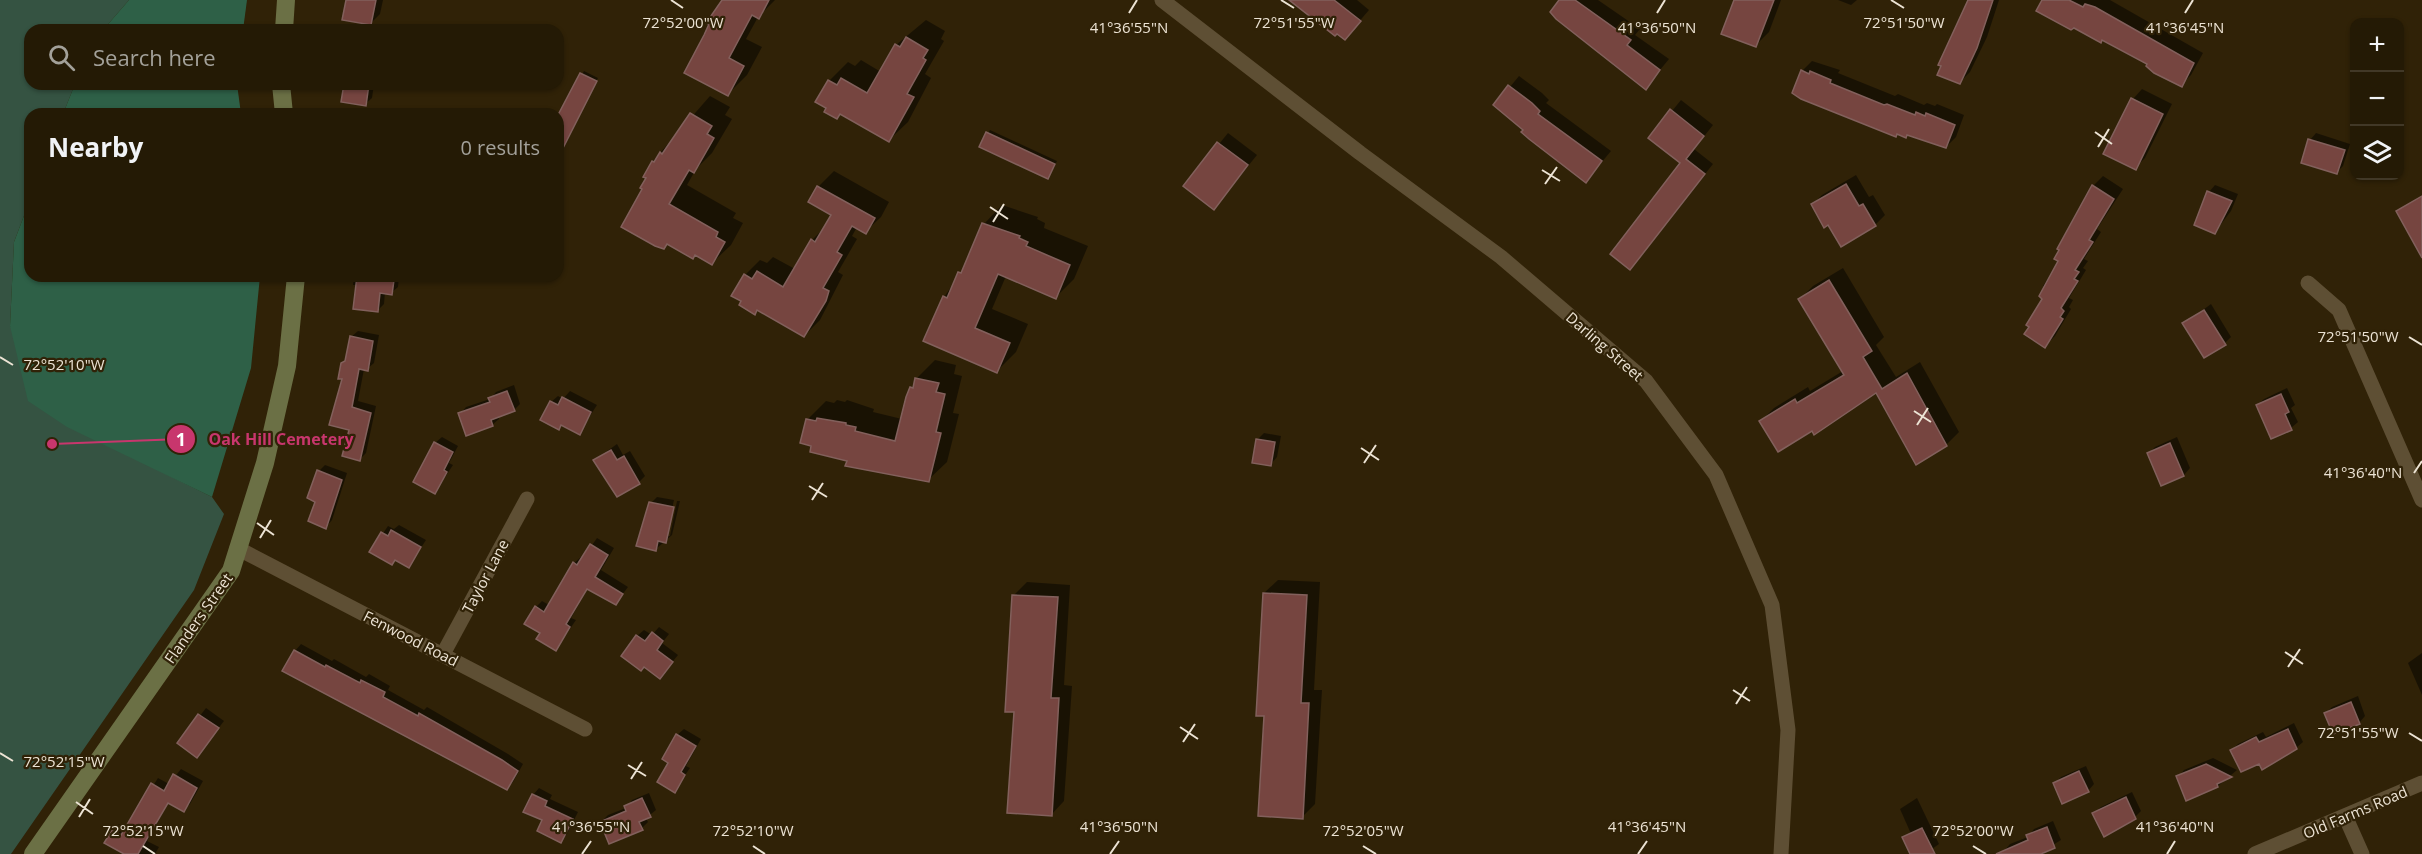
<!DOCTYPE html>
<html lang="en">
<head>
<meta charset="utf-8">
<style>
	body { margin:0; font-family:"Open Sans",sans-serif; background:#302713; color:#f1f3f6 }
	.controls { position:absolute; right:18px; top:18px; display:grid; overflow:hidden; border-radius:12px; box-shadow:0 2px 4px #0004 }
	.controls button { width:54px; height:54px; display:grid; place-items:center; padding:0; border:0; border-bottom:2px solid #413827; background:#241a05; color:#f1f3f6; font:30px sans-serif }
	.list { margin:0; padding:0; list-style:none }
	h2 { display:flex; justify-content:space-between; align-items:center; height:78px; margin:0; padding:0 24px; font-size:26px }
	h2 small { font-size:20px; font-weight:400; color:#a3a19a }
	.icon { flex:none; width:33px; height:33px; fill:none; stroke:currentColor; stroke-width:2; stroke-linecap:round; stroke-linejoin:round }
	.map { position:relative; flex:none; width:2422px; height:854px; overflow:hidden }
	.search { position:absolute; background:#241a05; box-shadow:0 2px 4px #0004; left:24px; top:24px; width:540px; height:66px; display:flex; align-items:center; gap:15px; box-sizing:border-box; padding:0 21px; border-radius:18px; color:#a3a19a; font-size:22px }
	.panel { position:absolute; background:#241a05; box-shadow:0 2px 4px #0004; left:24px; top:108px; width:540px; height:174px; border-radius:18px }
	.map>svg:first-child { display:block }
</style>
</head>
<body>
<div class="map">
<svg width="2422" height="854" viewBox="0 0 2422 854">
	<rect width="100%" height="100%" fill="#302207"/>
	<path fill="#355342" d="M 0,0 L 129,0 L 103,30 L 30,30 L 30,84 L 75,84 L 63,114 L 30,114 L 30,200 L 14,242 L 10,326 L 140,461 L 212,497 L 224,514 L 194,590 L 11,854 L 0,854 Z"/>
	<g fill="#2e6047">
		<path d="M 129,0 L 247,0 L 243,30 L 103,30 Z"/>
		<path d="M 75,84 L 237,84 L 241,114 L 63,114 Z"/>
		<path d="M 30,200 L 30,276 L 260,276 L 251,368 L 212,497 L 67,427 L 28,401 L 10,326 L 14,242 Z"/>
	</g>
	<g fill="#0007">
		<path d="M 347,0 L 383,0 L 380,14 L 370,24 Z"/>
		<path d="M 724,0 L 775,0 L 758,17 L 746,39 L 762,47 L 747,75 L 728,94 L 711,24 L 708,22 Z"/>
		<path d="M 1291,0 L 1357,0 L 1369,10 L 1345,38 Z"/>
		<path d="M 1561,0 L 1598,0 L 1640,29 L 1635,35 L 1669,59 L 1645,88 L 1613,65 L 1615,62 Z"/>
		<path d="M 1735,0 L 1781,0 L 1769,32 L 1756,45 Z"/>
		<path d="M 1838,0 L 1857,0 L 1851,5 Z"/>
		<path d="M 1975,0 L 1999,0 L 1987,37 L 1970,72 L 1960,82 L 1940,64 L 1946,47 L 1954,38 Z"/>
		<path d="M 2043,0 L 2110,0 L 2203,53 L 2191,75 L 2181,85 Z"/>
		<path d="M 926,20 L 945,31 L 941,39 L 944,41 L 925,74 L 931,78 L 908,122 L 889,140 L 829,81 L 848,62 L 855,66 L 861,60 L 881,72 L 896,45 Z"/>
		<path d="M 1812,61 L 1840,70 L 1838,73 L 1895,96 L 1898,94 L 1924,105 L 1927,103 L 1935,106 L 1937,104 L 1964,115 L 1956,137 L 1946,147 L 1859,120 L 1856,121 L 1794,92 L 1802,71 Z"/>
		<path d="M 584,71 L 598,78 L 558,158 L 558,119 Z"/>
		<path d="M 1519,76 L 1542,93 L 1549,100 L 1546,103 L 1611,151 L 1586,181 L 1495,105 Z"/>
		<path d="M 346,84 L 374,84 L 372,98 L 365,104 Z"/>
		<path d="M 2142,89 L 2172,104 L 2145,158 L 2135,168 L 2133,99 Z"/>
		<path d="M 710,96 L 730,107 L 725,115 L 732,119 L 712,153 L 696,169 L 687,185 L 736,213 L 733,218 L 743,223 L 731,245 L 712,263 L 668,243 L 664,247 L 644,188 L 648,178 L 645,176 L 653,161 Z"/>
		<path d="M 1681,100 L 1713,125 L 1694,149 L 1713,164 L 1630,268 L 1682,163 L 1650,138 Z"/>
		<path d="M 990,130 L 1057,161 L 1050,175 L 981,146 Z"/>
		<path d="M 1228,133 L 1257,155 L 1214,208 L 1185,186 Z"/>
		<path d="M 2316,133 L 2350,144 L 2343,166 L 2337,172 L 2310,140 Z"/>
		<path d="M 834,171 L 889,202 L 881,217 L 865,232 L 857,227 L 852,236 L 857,239 L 838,272 L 843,275 L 820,320 L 804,336 L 758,309 L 754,313 L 745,275 L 760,260 L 767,263 L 773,257 L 795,269 L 812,240 L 826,226 L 833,214 L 818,187 Z"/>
		<path d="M 1856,175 L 1869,197 L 1873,195 L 1885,215 L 1875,225 L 1829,223 L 1812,205 L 1822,195 Z"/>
		<path d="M 2103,176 L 2123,189 L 2097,229 L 2101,232 L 2084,259 L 2088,261 L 2083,268 L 2086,270 L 2069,298 L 2073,300 L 2069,307 L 2071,309 L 2055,336 L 2045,346 L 2046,288 L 2043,286 L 2060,260 L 2093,186 Z"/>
		<path d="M 2215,185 L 2238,194 L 2231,211 L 2215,232 L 2209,192 Z"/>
		<path d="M 1002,205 L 1038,217 L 1037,219 L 1045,223 L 1044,228 L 1088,246 L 1074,279 L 1056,297 L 1006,276 L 992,309 L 1028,324 L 1016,352 L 997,371 L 944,297 L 966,266 L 984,224 Z"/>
		<path d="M 1843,268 L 1884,337 L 1876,345 L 1896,377 L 1920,362 L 1959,432 L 1946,445 L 1916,463 L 1877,391 L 1812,429 L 1761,421 L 1774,408 L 1808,387 L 1810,391 L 1843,371 L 1800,299 L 1813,286 Z"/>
		<path d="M 354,276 L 399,276 L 398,287 L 391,293 L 385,292 L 384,304 L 377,311 L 358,285 L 353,285 Z"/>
		<path d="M 2211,304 L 2231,337 L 2225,343 L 2184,324 Z"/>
		<path d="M 358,331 L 379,335 L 374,363 L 367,369 L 364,369 L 358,401 L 376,406 L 366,453 L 359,460 L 351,429 L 351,337 Z"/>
		<path d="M 935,360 L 956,365 L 954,374 L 962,376 L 953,413 L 959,414 L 947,462 L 928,480 L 849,460 L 813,445 L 807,420 L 826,401 L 834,403 L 837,400 L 845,402 L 847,400 L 874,409 L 873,412 L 902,419 L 917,378 Z"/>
		<path d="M 514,385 L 520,404 L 514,410 L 498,416 L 499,419 L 492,425 L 460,414 L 466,407 L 490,399 L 496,392 Z"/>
		<path d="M 2287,388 L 2295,405 L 2291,408 L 2298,422 L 2291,428 L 2257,405 L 2264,399 Z"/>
		<path d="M 570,391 L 597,405 L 579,433 L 562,424 L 559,428 L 551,402 L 558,396 L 563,399 Z"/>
		<path d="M 1264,433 L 1281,436 L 1277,457 L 1271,464 L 1257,440 Z"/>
		<path d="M 442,437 L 458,446 L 449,463 L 453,465 L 435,492 L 435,443 Z"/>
		<path d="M 2177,437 L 2190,468 L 2184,475 L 2162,484 L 2149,453 L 2155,447 Z"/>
		<path d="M 617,444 L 623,455 L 630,451 L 645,476 L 639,482 L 595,460 Z"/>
		<path d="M 325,465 L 347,473 L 332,520 L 326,527 L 317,501 L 319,471 Z"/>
		<path d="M 657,497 L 674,500 L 666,536 L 670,536 L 677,501 L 680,501 L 672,535 L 656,549 L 651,503 Z"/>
		<path d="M 399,525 L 426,540 L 409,566 L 371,551 L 388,526 L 394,529 Z"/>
		<path d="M 597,538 L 614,548 L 601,570 L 628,587 L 616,603 L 588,588 L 571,618 L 576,620 L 556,649 L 542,633 L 536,607 L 542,601 L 549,605 L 574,563 L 581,557 L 583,558 Z"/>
		<path d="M 1278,580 L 1320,582 L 1314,690 L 1322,690 L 1315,804 L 1302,817 L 1265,715 L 1264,593 Z"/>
		<path d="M 1027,582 L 1070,585 L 1064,685 L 1072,686 L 1064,801 L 1051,815 L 1015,711 L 1014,595 Z"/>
		<path d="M 659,627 L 669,634 L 662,643 L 678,655 L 660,677 L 645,666 L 637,636 L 644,630 L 652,635 Z"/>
		<path d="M 301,644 L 332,661 L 334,659 L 366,677 L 369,674 L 390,686 L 388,690 L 424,710 L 427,707 L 508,754 L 523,764 L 513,782 L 507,788 L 295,651 Z"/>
		<path d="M 2422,653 L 2422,695 L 2408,663 Z"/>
		<path d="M 2358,696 L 2365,716 L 2359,723 L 2326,713 L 2332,707 Z"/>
		<path d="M 206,708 L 224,721 L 197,756 L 179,743 Z"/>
		<path d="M 2294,723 L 2303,742 L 2296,748 L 2260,762 L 2232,750 L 2238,744 L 2263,732 L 2266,737 Z"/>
		<path d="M 684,729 L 701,739 L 686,766 L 690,768 L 674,791 L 670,762 L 677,735 Z"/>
		<path d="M 2213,758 L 2237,770 L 2218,786 L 2187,799 L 2178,777 L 2184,770 Z"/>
		<path d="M 2086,766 L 2094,784 L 2088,791 L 2055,783 L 2061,777 Z"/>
		<path d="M 181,769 L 203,781 L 190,804 L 183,810 L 169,802 L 147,841 L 159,847 L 155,854 L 125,854 L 113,831 L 119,824 L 126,828 L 158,778 L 169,784 Z"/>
		<path d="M 539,788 L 552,795 L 550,799 L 578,812 L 567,834 L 561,841 L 533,795 Z"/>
		<path d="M 2132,792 L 2141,811 L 2135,817 L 2094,813 L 2101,807 Z"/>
		<path d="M 649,793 L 656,810 L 646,818 L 648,822 L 642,828 L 601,822 L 608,815 L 626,808 L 632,800 Z"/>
		<path d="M 1917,798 L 1939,844 L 1925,854 L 1920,854 L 1900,809 Z"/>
		<path d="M 2053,821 L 2061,840 L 2043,851 L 2044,854 L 2005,854 L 2004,851 L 2010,844 L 2028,837 L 2034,829 Z"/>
	</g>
	<g fill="#764540" stroke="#82605c" stroke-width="1.5">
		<path d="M 346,0 L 376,0 L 371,25 L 342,20 Z"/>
		<path d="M 722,0 L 769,0 L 759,19 L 752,15 L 729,58 L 744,66 L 728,96 L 684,73 L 704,35 L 709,24 L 706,23 Z"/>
		<path d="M 1289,0 L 1334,0 L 1361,21 L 1345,40 L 1337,34 L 1335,36 Z"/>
		<path d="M 1559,0 L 1575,0 L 1631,40 L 1627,45 L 1660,70 L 1646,90 L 1556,19 L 1550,12 Z"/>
		<path d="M 1734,0 L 1774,0 L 1756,47 L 1721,34 Z"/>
		<path d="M 1968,0 L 1993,0 L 1977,48 L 1960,84 L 1937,75 L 1941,66 L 1938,65 Z"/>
		<path d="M 2042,0 L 2069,0 L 2083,7 L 2085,4 L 2095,7 L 2194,63 L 2182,87 L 2154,73 L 2146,66 L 2147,64 L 2102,40 L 2101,43 L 2074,28 L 2071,30 L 2036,11 Z"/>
		<path d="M 906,37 L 928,50 L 923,58 L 926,60 L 907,94 L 914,97 L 889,142 L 840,114 L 837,119 L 824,112 L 826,108 L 815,102 L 828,80 L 837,85 L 841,78 L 867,93 L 895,44 L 900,47 Z"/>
		<path d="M 1801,70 L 1809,74 L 1810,71 L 1831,80 L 1830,83 L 1884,105 L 1887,104 L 1915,115 L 1916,112 L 1925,116 L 1926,113 L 1955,125 L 1946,148 L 1907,135 L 1906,138 L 1897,134 L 1896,137 L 1801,99 L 1792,93 Z"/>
		<path d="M 580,73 L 597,81 L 558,158 L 558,115 Z"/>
		<path d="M 344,84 L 369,84 L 366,106 L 341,102 Z"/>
		<path d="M 1508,85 L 1532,103 L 1540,111 L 1538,114 L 1602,161 L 1586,183 L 1529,139 L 1521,132 L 1523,130 L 1493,105 Z"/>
		<path d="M 2131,98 L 2163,114 L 2136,170 L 2103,154 Z"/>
		<path d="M 1670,109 L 1704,136 L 1686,159 L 1705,174 L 1630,270 L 1610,254 L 1680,163 L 1648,138 Z"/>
		<path d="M 690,113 L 712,126 L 707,134 L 714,138 L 694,173 L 689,170 L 669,204 L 718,232 L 716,237 L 725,242 L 712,265 L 695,255 L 693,259 L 667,244 L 664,249 L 655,246 L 621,227 L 642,189 L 640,188 L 646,178 L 643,177 L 652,161 L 654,162 L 660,152 L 662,154 Z"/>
		<path d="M 986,132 L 1055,164 L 1048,179 L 979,147 Z"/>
		<path d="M 2308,139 L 2345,150 L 2337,174 L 2301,163 Z"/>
		<path d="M 1217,142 L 1248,165 L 1214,210 L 1183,186 Z"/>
		<path d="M 1846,184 L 1859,206 L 1863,204 L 1876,226 L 1841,247 L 1828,225 L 1824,228 L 1811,204 Z"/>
		<path d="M 2092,185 L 2114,199 L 2089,240 L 2093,242 L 2075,270 L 2079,272 L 2074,279 L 2078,281 L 2061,308 L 2064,311 L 2060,317 L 2063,319 L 2045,348 L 2024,334 L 2029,327 L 2026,325 L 2042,299 L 2039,296 L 2058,261 L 2054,259 L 2059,250 L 2057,249 Z"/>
		<path d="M 817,186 L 875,218 L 866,234 L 852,226 L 837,252 L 842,255 L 823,288 L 829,291 L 826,301 L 804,337 L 757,310 L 755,315 L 739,305 L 741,301 L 731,296 L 744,274 L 752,279 L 757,271 L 783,287 L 811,239 L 815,242 L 831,215 L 808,202 Z"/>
		<path d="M 2207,191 L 2232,201 L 2215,234 L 2194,225 Z"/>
		<path d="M 2422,196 L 2422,258 L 2396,211 Z"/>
		<path d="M 982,223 L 1020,236 L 1019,238 L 1028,242 L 1026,246 L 1070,265 L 1056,299 L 998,274 L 975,328 L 1010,343 L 997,373 L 923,341 L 943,296 L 947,298 L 958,272 L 961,273 Z"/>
		<path d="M 357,276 L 394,280 L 392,295 L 380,293 L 378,312 L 353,309 Z"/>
		<path d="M 1829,280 L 1872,351 L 1863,357 L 1882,389 L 1907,373 L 1947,446 L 1916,465 L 1876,393 L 1814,435 L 1812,431 L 1778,452 L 1759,421 L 1795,399 L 1797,403 L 1844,375 L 1798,299 Z"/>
		<path d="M 2204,310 L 2226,345 L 2204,358 L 2182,323 Z"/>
		<path d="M 350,336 L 373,341 L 368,371 L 359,369 L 352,407 L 371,413 L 360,461 L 342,456 L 349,430 L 329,425 L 342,379 L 338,379 L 341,363 L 345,361 Z"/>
		<path d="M 915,378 L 939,383 L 936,392 L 945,394 L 936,432 L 941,433 L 929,482 L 845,466 L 847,461 L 810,452 L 811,446 L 800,443 L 806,419 L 816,421 L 817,418 L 846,423 L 846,425 L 856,427 L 855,431 L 895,441 L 906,397 L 910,387 L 913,388 Z"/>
		<path d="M 507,391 L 515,411 L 491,420 L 493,426 L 466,436 L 458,413 L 490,402 L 488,398 Z"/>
		<path d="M 2281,394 L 2289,412 L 2285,414 L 2292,430 L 2271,439 L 2256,405 Z"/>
		<path d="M 562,397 L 591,412 L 580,435 L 561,425 L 559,430 L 540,420 L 550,401 L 558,405 Z"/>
		<path d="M 1256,439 L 1275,442 L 1271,466 L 1252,463 Z"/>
		<path d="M 434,442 L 453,452 L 444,470 L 447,472 L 435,494 L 413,482 Z"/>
		<path d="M 2170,443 L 2184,476 L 2161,486 L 2147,453 Z"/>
		<path d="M 611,450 L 617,460 L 624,456 L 640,484 L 617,497 L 593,460 Z"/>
		<path d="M 317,470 L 342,480 L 326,529 L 308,521 L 315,502 L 307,498 Z"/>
		<path d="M 649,502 L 674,507 L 666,543 L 658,541 L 656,551 L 636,546 Z"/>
		<path d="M 391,530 L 421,547 L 409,568 L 395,560 L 392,565 L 369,552 L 381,532 L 388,536 Z"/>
		<path d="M 590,544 L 608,555 L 595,577 L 623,594 L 616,605 L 587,589 L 566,624 L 570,627 L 556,651 L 536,639 L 540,633 L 524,624 L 535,606 L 544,612 L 573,562 L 577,565 Z"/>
		<path d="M 1263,593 L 1307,595 L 1301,703 L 1309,703 L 1303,819 L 1258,816 L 1264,716 L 1256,716 Z"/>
		<path d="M 1012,595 L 1058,597 L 1051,698 L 1059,698 L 1052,816 L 1007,813 L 1014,712 L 1005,712 Z"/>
		<path d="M 652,632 L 663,641 L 657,650 L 673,662 L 660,679 L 644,667 L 641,671 L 621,656 L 636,635 L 645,641 Z"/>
		<path d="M 294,650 L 325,667 L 326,665 L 360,683 L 361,680 L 385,692 L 383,697 L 418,716 L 419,713 L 502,760 L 518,771 L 507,790 L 282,671 Z"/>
		<path d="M 2351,702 L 2360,724 L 2333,734 L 2324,713 Z"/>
		<path d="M 198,714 L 219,728 L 197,758 L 177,743 Z"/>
		<path d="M 2288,729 L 2297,749 L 2262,770 L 2259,764 L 2241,772 L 2230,750 L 2256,737 L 2259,742 Z"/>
		<path d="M 676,734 L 696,746 L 681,772 L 685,775 L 675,793 L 657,782 L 668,763 L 662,759 Z"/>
		<path d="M 2206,764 L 2232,777 L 2217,784 L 2218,787 L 2186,801 L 2176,776 Z"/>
		<path d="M 2079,771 L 2089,792 L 2062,804 L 2053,783 Z"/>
		<path d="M 173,774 L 197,788 L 184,812 L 168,803 L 138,854 L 124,854 L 104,843 L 112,830 L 121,835 L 151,783 L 164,791 Z"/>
		<path d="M 532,794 L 547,801 L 545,806 L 573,819 L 561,843 L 537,831 L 542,820 L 523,812 Z"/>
		<path d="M 2126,797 L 2136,819 L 2104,837 L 2092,813 Z"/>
		<path d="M 642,798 L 651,817 L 639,822 L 643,830 L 609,844 L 600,822 L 626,811 L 624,806 Z"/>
		<path d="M 2047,827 L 2055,848 L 2041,854 L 1996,854 L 2028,840 L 2026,835 Z"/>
		<path d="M 1922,828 L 1935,854 L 1910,854 L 1902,837 Z"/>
	</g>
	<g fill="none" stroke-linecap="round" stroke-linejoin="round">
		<g stroke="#5e4f34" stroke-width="15">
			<path d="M 1162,0 L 1360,153 L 1501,257 L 1646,381 L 1716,475 L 1772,605 L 1788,730 L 1781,854"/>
			<path d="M 2308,283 L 2339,310 L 2422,500"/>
			<path d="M 237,548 L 585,729"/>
			<path d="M 443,654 L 527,499"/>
			<path d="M 2346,818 L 2362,854"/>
			<path d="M 2255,854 L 2422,783"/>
		</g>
		<g stroke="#6b7045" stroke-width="18">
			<path d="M 284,30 L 286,0"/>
			<path d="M 281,84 L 284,114"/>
			<path d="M 33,854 L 231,571 L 265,463 L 287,366 L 296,276"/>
		</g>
	</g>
	<path fill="none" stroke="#ece3d4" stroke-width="2" d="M 671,0 L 683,8M 1281,0 L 1294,8M 1891,0 L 1904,8M 1129,13 L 1137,0M 1657,13 L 1665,0M 2185,13 L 2193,0M 2095,132 L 2112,144M 2098,147 L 2109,129M 1542,170 L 1560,181M 1545,184 L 1557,167M 990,207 L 1008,219M 993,222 L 1004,204M 2409,337 L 2422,345M 0,357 L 13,365M 1914,411 L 1931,422M 1917,425 L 1928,408M 1361,448 L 1379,460M 1364,463 L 1376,445M 2414,473 L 2422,461M 809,486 L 827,497M 812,500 L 823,483M 257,523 L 274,535M 260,538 L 271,520M 2285,652 L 2303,664M 2288,667 L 2300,649M 1733,690 L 1750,701M 1736,704 L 1747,687M 1180,727 L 1198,739M 2409,733 L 2422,741M 1183,742 L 1195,724M 0,753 L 13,761M 628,765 L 646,776M 631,779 L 642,762M 76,802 L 93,814M 79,817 L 90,799M 143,846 L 155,854M 753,846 L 765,854M 1363,846 L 1376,854M 1973,846 L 1986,854M 582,854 L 591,841M 1110,854 L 1119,841M 1638,854 L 1647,841M 2167,854 L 2175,841"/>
	<g text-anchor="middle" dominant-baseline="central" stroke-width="4.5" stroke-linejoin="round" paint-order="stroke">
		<g font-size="15" fill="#ece3d4" stroke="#302207">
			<text transform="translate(1605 346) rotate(41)">Darling Street</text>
			<text transform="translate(485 576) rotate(-62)">Taylor Lane</text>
			<text transform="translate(198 618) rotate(-55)">Flanders Street</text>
			<text transform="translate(411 638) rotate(27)">Fenwood Road</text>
			<text transform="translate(2355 812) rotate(-23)">Old Farms Road</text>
		</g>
	</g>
	<g font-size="15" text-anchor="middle" fill="#ece3d4" stroke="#302207" stroke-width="4.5" stroke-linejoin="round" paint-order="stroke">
		<text x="683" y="28">72°52'00"W</text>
		<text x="1294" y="28">72°51'55"W</text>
		<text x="1904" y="28">72°51'50"W</text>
		<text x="1657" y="33">41°36'50"N</text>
		<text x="1129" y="33">41°36'55"N</text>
		<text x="2185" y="33">41°36'45"N</text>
		<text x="2358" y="342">72°51'50"W</text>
		<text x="64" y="370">72°52'10"W</text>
		<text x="2363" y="478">41°36'40"N</text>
		<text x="2358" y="738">72°51'55"W</text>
		<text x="64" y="767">72°52'15"W</text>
		<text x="591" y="832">41°36'55"N</text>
		<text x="1119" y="832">41°36'50"N</text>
		<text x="1647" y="832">41°36'45"N</text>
		<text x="2175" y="832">41°36'40"N</text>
		<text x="143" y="836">72°52'15"W</text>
		<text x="753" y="836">72°52'10"W</text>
		<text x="1363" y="836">72°52'05"W</text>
		<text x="1973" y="836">72°52'00"W</text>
	</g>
	<path fill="none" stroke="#c8366d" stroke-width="2" d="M52 444L181 439"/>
	<g fill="#c8366d" stroke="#302207" stroke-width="2">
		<circle cx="52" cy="444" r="6"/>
		<circle cx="181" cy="439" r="15"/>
	</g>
	<g font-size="18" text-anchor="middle" font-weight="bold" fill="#fff">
		<text x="181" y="446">1</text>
	</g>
	<g font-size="16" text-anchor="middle" font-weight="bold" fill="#c8366d" stroke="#302207" stroke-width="4.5" stroke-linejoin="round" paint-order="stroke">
		<text x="281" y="445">Oak Hill Cemetery</text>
	</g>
</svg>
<div class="controls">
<button>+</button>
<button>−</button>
<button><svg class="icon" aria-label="layers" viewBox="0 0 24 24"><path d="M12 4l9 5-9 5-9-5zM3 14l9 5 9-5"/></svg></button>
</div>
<div class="search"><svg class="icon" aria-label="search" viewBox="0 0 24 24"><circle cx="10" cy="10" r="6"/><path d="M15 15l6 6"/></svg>Search here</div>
<section class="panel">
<h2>Nearby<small>0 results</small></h2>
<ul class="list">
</ul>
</section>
</div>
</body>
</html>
